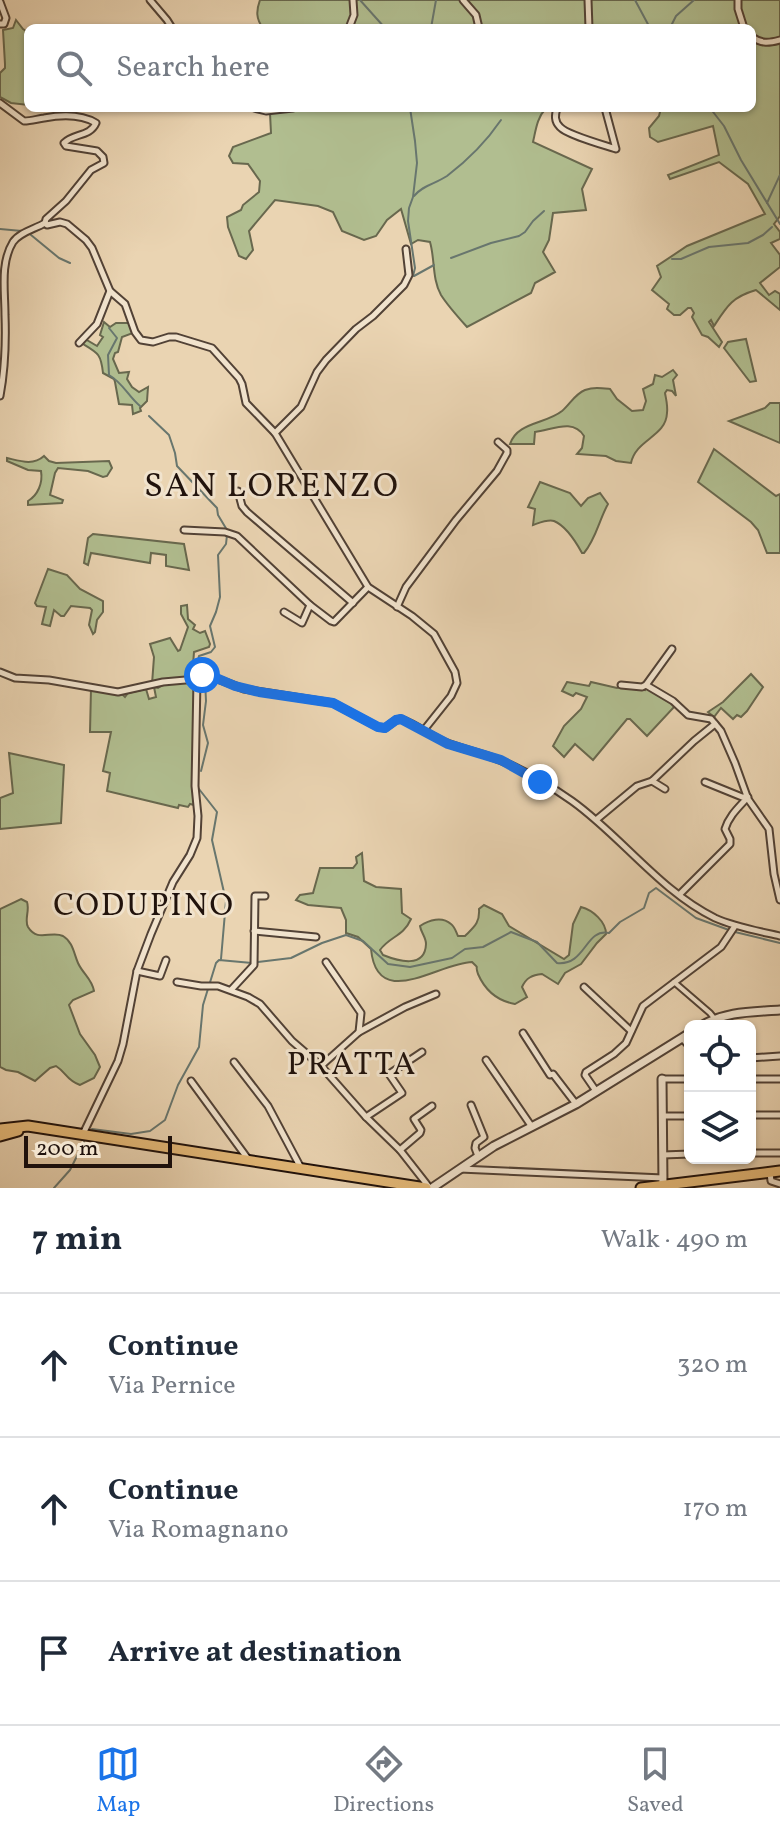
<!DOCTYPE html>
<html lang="en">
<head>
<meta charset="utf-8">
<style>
	body { margin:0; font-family:Vollkorn,serif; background:#f6f6f7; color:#1f2937 }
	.controls { position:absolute; right:24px; bottom:24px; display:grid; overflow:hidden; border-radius:12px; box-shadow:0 2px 6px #0004 }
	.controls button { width:72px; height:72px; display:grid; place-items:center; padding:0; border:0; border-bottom:2px solid #e0e1e3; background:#fff; color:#1f2937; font:40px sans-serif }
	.scale { position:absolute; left:24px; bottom:20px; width:148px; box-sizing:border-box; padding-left:8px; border:4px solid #20120c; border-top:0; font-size:22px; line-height:28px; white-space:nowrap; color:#20120c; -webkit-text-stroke:6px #f1e3cd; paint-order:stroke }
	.stop { position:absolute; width:24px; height:24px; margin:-18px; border:6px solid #1a73e8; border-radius:50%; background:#fff }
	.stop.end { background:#1a73e8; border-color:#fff; box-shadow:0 2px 8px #0008 }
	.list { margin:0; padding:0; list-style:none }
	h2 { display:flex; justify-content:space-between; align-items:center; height:104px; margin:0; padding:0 32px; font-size:34px }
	h2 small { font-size:26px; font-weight:400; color:#747a83 }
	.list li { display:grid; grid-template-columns:52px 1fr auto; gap:24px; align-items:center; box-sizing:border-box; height:144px; padding:0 32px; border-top:2px solid #e0e1e3 }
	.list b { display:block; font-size:30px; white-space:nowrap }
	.list p { margin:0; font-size:26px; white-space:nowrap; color:#747a83 }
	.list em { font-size:26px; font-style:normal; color:#747a83 }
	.icon { flex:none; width:44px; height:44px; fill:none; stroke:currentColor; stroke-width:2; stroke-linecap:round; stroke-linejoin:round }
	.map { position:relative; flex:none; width:780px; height:1188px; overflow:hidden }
	.search { position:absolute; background:#fff; box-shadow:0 2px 6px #0004; left:24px; right:24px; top:24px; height:88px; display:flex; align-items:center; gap:20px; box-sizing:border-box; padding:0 28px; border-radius:12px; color:#747a83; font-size:30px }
	.sheet { height:536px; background:#fff }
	nav { display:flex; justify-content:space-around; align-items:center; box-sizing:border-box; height:112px; border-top:2px solid #e0e1e3; background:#fff; font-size:22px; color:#747a83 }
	nav a { display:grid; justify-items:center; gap:4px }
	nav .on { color:#1a73e8 }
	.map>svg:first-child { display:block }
</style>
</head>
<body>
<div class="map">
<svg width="780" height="1188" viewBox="0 0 780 1188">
	<rect width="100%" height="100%" fill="#ead4b2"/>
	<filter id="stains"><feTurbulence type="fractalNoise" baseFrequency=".0025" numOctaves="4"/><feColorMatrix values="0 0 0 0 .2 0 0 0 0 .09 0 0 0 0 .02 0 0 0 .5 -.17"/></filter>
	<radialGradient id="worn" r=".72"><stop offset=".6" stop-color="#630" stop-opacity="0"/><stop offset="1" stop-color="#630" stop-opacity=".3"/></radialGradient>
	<g fill="#b1be90" stroke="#68684e" stroke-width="2">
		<path d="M 260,0 L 780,0 L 780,216 L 774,224 L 780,232 L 780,239 L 771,243 L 780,255 L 780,267 L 760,283 L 769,295 L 775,291 L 780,294 L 780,310 L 756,290 C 732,297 727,306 714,326 L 711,320 L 709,322 L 722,342 L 719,347 L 708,337 L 702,335 L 692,317 L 694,313 L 691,308 L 688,308 L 680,315 L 674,315 L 667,309 L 669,304 L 652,290 L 661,277 L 657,266 L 687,246 L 765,214 L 748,184 L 719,162 L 670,179 L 668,175 L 719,155 L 713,126 L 658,142 L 650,137 L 649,128 L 659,116 L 661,108 L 752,108 L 752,28 L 263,28 C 256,19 256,11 260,0 Z"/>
		<path d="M 16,20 L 23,29 L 28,32 L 28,105 L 11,103 L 0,97 L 0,73 L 5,68 L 5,64 L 3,30 L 13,28 Z"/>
		<path d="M 301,108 L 546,108 C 537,118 536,129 533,142 L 592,169 L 582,189 L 586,210 L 553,213 L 549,240 L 543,252 L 555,272 L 535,283 L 531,293 L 467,327 C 458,317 448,306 441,295 C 432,279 435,259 430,242 L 418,240 L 411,244 L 401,209 L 387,220 L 376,236 L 364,240 L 342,231 L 333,212 L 318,206 L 275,200 L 249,231 L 253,250 L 246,259 L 239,256 L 228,227 L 227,217 L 241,210 L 243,205 L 259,192 L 260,181 L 248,164 L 233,163 L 229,156 L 233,147 L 271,133 L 270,113 Z"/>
		<path d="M 104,322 L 110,327 L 116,323 L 129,323 L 133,333 L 122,337 L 118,352 L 115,353 L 113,359 L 119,373 L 129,372 L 127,379 L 132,387 L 139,392 L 148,387 L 147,401 L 140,408 L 141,411 L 133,414 L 132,405 L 119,404 L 115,382 L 114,379 L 103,373 C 101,354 98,353 83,344 L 85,339 L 97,346 L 103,337 L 100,335 Z"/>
		<path d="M 746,339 L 756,381 L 750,382 L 724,348 L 728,342 Z"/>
		<path d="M 673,370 L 677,375 L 673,380 L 676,396 L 672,391 L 667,390 L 665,393 C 666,399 668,406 667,413 C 666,437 636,439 631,463 L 616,461 L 606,456 L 577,454 L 582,448 L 584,436 C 573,418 552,430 535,432 L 534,444 L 510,444 C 517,422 546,424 562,411 C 570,404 575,394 585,390 C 594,387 601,388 610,389 L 617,399 L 632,411 L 643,410 L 646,401 L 643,389 L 653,384 L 655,375 L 662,377 Z"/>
		<path d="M 770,403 L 780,403 L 780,443 L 729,421 L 765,408 Z"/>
		<path d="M 714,449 L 776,496 L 780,494 L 780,553 L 767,553 L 758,530 L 751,522 L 698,482 Z"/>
		<path d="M 44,456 L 49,461 L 56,463 L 109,461 L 112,468 L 107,476 L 103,477 L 88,471 L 58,468 L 55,473 L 50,495 L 63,500 L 62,503 L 28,505 L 28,501 C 38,495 43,483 41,471 L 28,470 L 7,461 L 7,458 C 20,461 33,466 44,456 Z"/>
		<path d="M 540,482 L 570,493 L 581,506 L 588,498 L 600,493 L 608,504 C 599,520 596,539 584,553 L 582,553 C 576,542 566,526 554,521 C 548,519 539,523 533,525 L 535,509 L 528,507 Z"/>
		<path d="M 93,534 L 184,544 L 189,570 L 166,566 L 166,555 L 151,553 L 150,563 L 91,553 L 88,565 L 84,563 L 88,538 Z"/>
		<path d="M 48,569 L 67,575 L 80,589 L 103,601 L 103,612 L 97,620 L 95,632 L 93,634 L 89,625 L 92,610 L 90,608 L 71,606 L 64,616 L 61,616 L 54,610 L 50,626 L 42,624 L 46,607 L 37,606 L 35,603 Z"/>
		<path d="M 187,605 L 188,619 L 195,625 L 193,629 L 200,633 L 205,631 L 210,644 L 209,647 L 194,652 L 193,665 L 195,675 L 152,684 L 154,657 L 150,644 L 170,638 L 178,651 L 180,650 L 188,627 L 181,614 L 181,606 Z"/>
		<path d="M 751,674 L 763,687 L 747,711 L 741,717 L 737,715 L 733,719 L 721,708 L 714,717 L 708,712 L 723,702 Z"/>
		<path d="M 190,681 L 195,687 L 195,738 L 192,769 L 194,805 L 190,804 L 188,807 L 179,805 L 178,808 L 107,791 L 110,773 L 103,771 L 111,732 L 90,732 L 91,689 L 122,694 L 125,697 L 128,693 L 146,689 L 149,699 L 156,697 L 154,687 L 158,688 L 164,684 Z"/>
		<path d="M 567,682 L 589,686 L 591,682 L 617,688 L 625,686 L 645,690 L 646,688 L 675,706 L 647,736 L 630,719 L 627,719 L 593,760 L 575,744 L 564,757 L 553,746 L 564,726 L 581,709 L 587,697 L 576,693 L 573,696 L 562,691 Z"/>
		<path d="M 9,753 L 64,765 L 61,823 L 0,829 L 0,798 L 13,793 Z"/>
		<path d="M 362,853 L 364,881 L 376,887 L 401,889 L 402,913 L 411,919 C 403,937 390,936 380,950 L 383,955 C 398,961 425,969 426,944 C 426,937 421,933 420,926 C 429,920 442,916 451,924 C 455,927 456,932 458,936 L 465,936 C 474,927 480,923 479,909 L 484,905 L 502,914 L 509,926 L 564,959 L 569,955 L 573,924 L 581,907 C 593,910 606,922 606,934 L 597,943 L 581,964 L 565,973 L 558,984 L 542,974 C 532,975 526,978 522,987 L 527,997 L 515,1004 C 498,1001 485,990 478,974 C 474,962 481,971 472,962 C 438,963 377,1012 371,949 L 358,937 L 346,933 L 346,920 L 341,908 L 308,905 L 296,900 L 300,895 L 313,893 L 320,868 L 353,868 L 357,863 L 356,857 Z"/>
		<path d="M 21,899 L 27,902 C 30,910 24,920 28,927 C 38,943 51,930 63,936 C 73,942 74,954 78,963 C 83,974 92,979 94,991 L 73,1000 L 69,1005 L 80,1034 L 95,1055 L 100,1067 L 94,1078 L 80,1085 C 66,1080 67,1073 56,1066 L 50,1068 L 35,1081 L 18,1072 L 6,1070 L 0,1067 L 0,909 Z"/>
	</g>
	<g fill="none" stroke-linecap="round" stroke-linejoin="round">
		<g stroke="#68766e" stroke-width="2">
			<path d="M 360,0 L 385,28"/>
			<path d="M 635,0 L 650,28"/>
			<path d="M 431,28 L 436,0"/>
			<path d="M 670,28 L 676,16 L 694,0"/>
			<path d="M 410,108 L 415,141 L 417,163 L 413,197 L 409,208 L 408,221 L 415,268 L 413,276"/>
			<path d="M 710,108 L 724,126 L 741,160 L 780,224"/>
			<path d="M 414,196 C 423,185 435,184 447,176 C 468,160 486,142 501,120"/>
			<path d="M 767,203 L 780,175"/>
			<path d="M 0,229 L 22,231"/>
			<path d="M 31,235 L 59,258 L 70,263"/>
			<path d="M 451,258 L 491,243 L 519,236 L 525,232 L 533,221 L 544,211"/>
			<path d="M 672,259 L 681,259 L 709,247 L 748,243 L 763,235 L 772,227"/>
			<path d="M 414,276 L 434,265"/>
			<path d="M 109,328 L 117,338 L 108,355 L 109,375 C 123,383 128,396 140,406"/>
			<path d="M 149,416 L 169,435 L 175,453 L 177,466 L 217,508 L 218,515 L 227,530"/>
			<path d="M 197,664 L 199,656 L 211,652 L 215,647 L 210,626 L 216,612 L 220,597 L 218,555 L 226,544 L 227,535"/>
			<path d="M 201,771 L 208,743 L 203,725 L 206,701 L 205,680"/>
			<path d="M 199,789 L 217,812 L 212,840 L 226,901 L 221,959"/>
			<path d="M 735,932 L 780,943"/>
			<path d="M 258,962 L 291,958 L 322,943 L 346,935 L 363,941 L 388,964 L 410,967 L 452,958 L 465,949 L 483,947 L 511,932 L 537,942 L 557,963 C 586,966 585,928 609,933 L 620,922 L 644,908 L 649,893 L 656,888 L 696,918 L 729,930"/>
			<path d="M 92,1129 L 131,1134 L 150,1131 L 165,1120 L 178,1085 L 199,1047 L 203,1005 L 216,963 L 219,960 L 252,963"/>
			<path d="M 54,1188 L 70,1170 L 84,1142"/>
		</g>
		<g stroke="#524236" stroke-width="8">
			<path id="pedestrian" d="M 674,982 L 710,1013 L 714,1018"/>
		</g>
		<g stroke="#524236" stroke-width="9">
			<g id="minor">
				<path d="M 150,0 L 167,20 L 172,28"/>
				<path d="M 463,0 L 476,15 L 479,28"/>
				<path d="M 588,0 L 589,28"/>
				<path d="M 738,0 L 738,9 L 744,28"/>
				<path d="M 0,2 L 6,18 L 4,24 L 0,24"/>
				<path d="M 349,28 L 354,15 L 353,0"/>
				<path d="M 752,37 C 762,44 769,43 780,40"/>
				<path d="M 0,103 L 24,121 C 31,121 37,119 44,118 C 60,115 81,114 96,123 C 90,137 73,133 64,143 L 66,146 L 91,150 L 97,151 L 103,157 L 104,163 L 91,170 L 66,201 L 46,219 L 45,223 L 47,225 L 60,222 L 67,224 L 86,240 L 92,248 L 110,291 L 125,304 L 135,332 L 141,340 L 153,342 L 169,337 L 176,337 L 212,348 L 239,378 L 242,384 L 246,403 L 275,433 L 368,587 L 412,616 L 434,634 L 455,672 L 457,683 L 451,696 L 424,730"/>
				<path d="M 254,108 L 266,111 L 293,108"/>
				<path d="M 557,108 C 555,115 554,121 560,127 C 567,135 604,145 616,149 L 605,108"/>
				<path d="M 79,343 L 97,324 L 110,291"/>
				<path d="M 0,396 C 5,369 6,342 5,315 C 5,291 0,263 13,242 C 20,232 35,229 45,223"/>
				<path d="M 275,433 L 301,407 L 317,372 L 326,360 L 356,329 L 373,316 L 404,285 L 409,275 L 406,249"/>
				<path d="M 238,491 L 242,506 L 247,512 L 353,603"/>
				<path d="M 184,530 L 225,532 L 237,536 L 310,605 L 302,623 L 284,612"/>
				<path d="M 310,605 L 331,621 L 334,622 L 368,587"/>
				<path d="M 397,607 L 406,587 L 456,520 L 497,471 L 507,453 L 507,450 L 498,442"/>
				<path d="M 0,672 L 15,678 L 49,680 L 118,692 L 163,682 L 197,679"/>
				<path d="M 197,679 L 202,675 L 207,675 L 244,689 L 333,703 L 378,727 L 385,728 L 396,720 L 401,719 C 418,725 433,738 450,744 C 463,749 478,752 491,757 C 518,766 549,785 572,801 C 621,836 660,891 715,918 C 735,927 758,931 780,936"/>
				<path d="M 621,685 L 642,687 L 646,685 L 673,701 L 688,715 L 711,719 L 721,731 L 735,763 L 748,799 L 769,829 L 774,874 L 780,900"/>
				<path d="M 646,685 L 672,649"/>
				<path d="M 652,781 L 665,789"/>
				<path d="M 705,782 L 742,797 L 747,797"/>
				<path d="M 596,820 L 637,786 L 652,781 L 694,741 L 715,724"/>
				<path d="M 680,894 L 730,844 L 730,839 L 725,829 C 729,816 738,808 748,797"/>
				<path d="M 254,931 L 316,937"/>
				<path d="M 137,971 L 160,976 L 166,960"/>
				<path d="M 177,982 L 201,986 L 218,986 L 248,997 L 260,1004 L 292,1041 L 321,1066 L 366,1117 L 400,1150 L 429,1187"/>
				<path d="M 584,987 L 631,1031"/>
				<path d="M 231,990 L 254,965 L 255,896 L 265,896"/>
				<path d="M 359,1032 L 405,1007 L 436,994"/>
				<path d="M 523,1033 L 550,1075 L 553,1074 L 576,1104"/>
				<path d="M 682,1038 L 690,1047"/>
				<path d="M 750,1058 L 780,1056"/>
				<path d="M 486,1060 L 532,1127"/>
				<path d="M 234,1062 L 268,1106 L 301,1168"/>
				<path d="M 321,1066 L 359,1032 L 361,1013 L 326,962"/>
				<path d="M 662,1079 L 690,1079"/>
				<path d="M 750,1079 L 780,1079"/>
				<path d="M 191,1081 L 248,1159"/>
				<path d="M 596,1091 L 585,1075 L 586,1072 L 614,1054 L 626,1043 L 643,1006 L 721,947 L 735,926"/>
				<path d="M 471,1105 L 484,1137 L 476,1143 L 475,1148 L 478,1156"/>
				<path d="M 750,1115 L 780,1115"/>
				<path d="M 662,1116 L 690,1116"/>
				<path d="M 366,1117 L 402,1093 L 389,1074 L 422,1052"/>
				<path d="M 83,1134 L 118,1061 L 123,1044 L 137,971 L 151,934 L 173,882 L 190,855 L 197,838 L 198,816 L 195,786 L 197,679"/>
				<path d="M 400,1150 L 420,1133 L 421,1130 L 414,1119 L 432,1106"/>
				<path d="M 750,1153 L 780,1153"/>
				<path d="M 663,1155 L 690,1154"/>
				<path d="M 460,1169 L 663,1178"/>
				<path d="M 770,1173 L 771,1181 L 780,1184"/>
			</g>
		</g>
		<g stroke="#524236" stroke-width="11">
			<g id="tertiary">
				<path d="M 701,1026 C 726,1011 752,1012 780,1010"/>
				<path d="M 662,1079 L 663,1185"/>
				<path d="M 432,1188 L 494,1146 L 576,1104 L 690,1033"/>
			</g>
		</g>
		<g stroke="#20120c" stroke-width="13">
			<g id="primary">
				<path d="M 0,1129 L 28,1126 L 426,1188"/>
				<path d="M 0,1136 L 18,1131"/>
				<path d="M 641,1188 L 780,1171"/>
			</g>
		</g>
		<use href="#pedestrian" stroke="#f1e3cd" stroke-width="4"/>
		<use href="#minor" stroke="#f1e3cd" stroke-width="5"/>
		<use href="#tertiary" stroke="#f1e3cd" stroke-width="7"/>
		<use href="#primary" stroke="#e5ba79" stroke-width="9"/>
	</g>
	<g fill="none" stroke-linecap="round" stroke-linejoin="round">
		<path stroke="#1a73e8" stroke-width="10" d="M 202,675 L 214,677 L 235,686 L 259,692 L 333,703 L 378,727 L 385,728 L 396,720 L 401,719 L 448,744 L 501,760 L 540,782"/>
	</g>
	<g text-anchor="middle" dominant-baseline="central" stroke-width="6" stroke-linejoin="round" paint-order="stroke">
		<g font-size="32" letter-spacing="2" fill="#20120c" stroke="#f1e3cd">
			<text x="144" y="907">CODUPINO</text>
			<text x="352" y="1066">PRATTA</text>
		</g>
		<g font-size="34" letter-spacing="2" fill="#20120c" stroke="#f1e3cd">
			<text x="272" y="487">SAN LORENZO</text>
		</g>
	</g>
	<rect width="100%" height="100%" filter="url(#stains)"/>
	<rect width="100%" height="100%" fill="url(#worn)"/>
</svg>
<div class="controls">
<button><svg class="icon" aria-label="locate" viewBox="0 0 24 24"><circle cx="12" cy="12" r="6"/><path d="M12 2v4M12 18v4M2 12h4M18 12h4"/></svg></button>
<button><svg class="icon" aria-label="layers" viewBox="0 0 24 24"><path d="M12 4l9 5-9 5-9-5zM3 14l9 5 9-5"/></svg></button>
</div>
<div class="scale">200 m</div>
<div class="stop" style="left:202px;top:675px"></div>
<div class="stop end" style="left:540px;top:782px"></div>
<div class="search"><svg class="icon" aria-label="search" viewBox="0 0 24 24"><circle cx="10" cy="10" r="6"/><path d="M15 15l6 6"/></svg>Search here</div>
</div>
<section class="sheet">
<h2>7 min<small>Walk · 490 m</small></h2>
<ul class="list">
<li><svg class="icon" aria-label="ahead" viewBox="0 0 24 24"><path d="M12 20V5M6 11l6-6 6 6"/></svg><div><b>Continue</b><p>Via Pernice</p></div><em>320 m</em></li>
<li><svg class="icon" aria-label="ahead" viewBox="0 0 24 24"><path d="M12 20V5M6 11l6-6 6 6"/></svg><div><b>Continue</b><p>Via Romagnano</p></div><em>170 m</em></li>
<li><svg class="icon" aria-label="arrive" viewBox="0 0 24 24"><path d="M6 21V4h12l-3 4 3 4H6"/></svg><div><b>Arrive at destination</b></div></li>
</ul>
</section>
<nav>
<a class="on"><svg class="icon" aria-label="map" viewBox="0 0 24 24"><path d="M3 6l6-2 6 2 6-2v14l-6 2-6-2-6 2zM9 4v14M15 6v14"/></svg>Map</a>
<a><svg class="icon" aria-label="directions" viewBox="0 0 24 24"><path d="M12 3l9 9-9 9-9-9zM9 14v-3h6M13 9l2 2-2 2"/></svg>Directions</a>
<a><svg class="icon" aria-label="saved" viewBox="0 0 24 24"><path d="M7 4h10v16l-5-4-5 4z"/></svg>Saved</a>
</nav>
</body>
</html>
